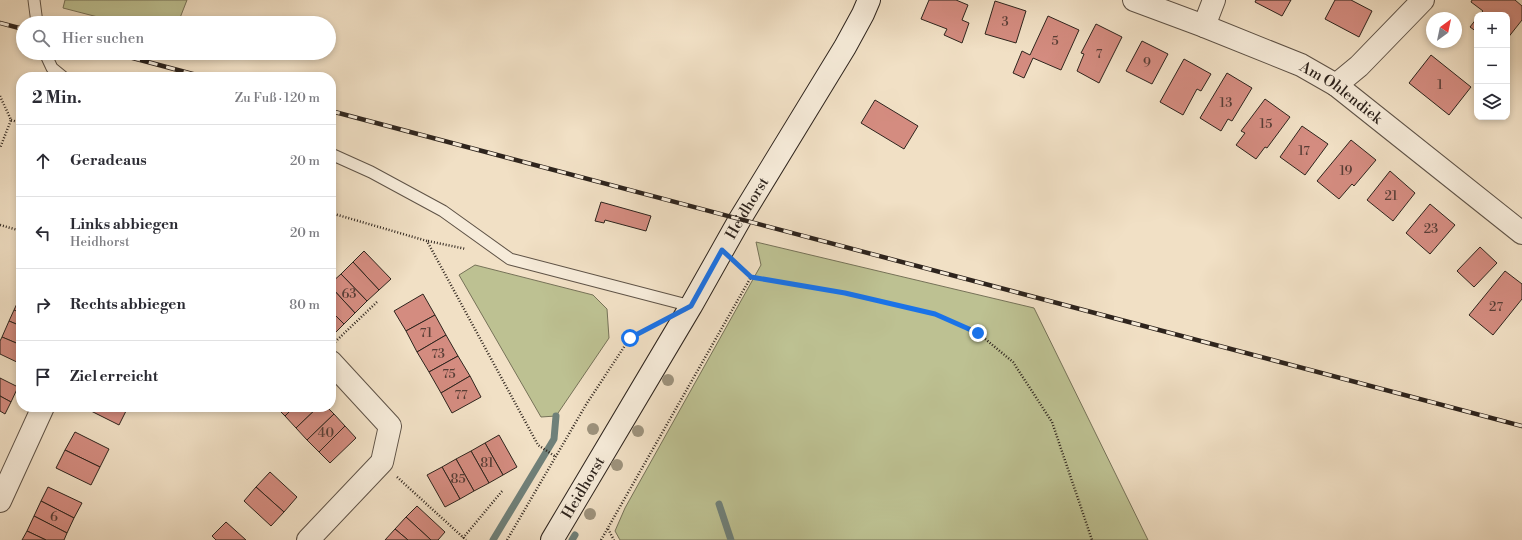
<!DOCTYPE html>
<html lang="de">
<head>
<meta charset="utf-8">
<style>
	body { margin:0; font-family:"Libre Bodoni",serif; background:#f2f2f3; color:#2b2b33 }
	.controls { position:absolute; right:12px; top:12px; display:grid; overflow:hidden; border-radius:8px; box-shadow:0 2px 6px #0003 }
	.controls button { width:36px; height:36px; display:grid; place-items:center; padding:0; border:0; border-bottom:1px solid #e1e1e2; background:#fff; color:#2b2b33; font:20px sans-serif }
	.compass { position:absolute; left:1426px; top:12px; width:36px; height:36px; border-radius:50%; background:#fff; box-shadow:0 2px 6px #0003; rotate:33deg }
	.stop { position:absolute; width:12px; height:12px; margin:-9px; border:3px solid #1a73e8; border-radius:50%; background:#fff }
	.stop.end { background:#1a73e8; border-color:#fff; box-shadow:0 1px 4px #0008 }
	.list { margin:0; padding:0; list-style:none }
	h2 { display:flex; justify-content:space-between; align-items:center; height:52px; margin:0; padding:0 16px; font-size:17px }
	h2 small { font-size:13px; font-weight:400; color:#7c7c81 }
	.list li { display:grid; grid-template-columns:26px 1fr auto; gap:12px; align-items:center; box-sizing:border-box; height:72px; padding:0 16px; border-top:1px solid #e1e1e2 }
	.list b { display:block; font-size:15px; white-space:nowrap }
	.list p { margin:0; font-size:13px; white-space:nowrap; color:#7c7c81 }
	.list em { font-size:13px; font-style:normal; color:#7c7c81 }
	.icon { flex:none; width:22px; height:22px; fill:none; stroke:currentColor; stroke-width:2; stroke-linecap:round; stroke-linejoin:round }
	.map { position:relative; flex:none; width:1522px; height:540px; overflow:hidden }
	.search { position:absolute; background:#fff; box-shadow:0 2px 6px #0003; left:16px; top:16px; width:320px; height:44px; display:flex; align-items:center; gap:10px; box-sizing:border-box; padding:0 14px; border-radius:22px; color:#7c7c81; font-size:15px }
	.panel { position:absolute; background:#fff; box-shadow:0 2px 6px #0003; left:16px; top:72px; width:320px; height:340px; border-radius:16px }
	.map>svg:first-child { display:block }
</style>
</head>
<body>
<div class="map">
<svg width="1522" height="540" viewBox="0 0 1522 540">
	<rect width="100%" height="100%" fill="#f1e0c5"/>
	<filter id="stains"><feTurbulence type="fractalNoise" baseFrequency=".005" numOctaves="4"/><feColorMatrix values="0 0 0 0 .2 0 0 0 0 .09 0 0 0 0 .02 0 0 0 .5 -.17"/></filter>
	<radialGradient id="worn" r=".72"><stop offset=".6" stop-color="#630" stop-opacity="0"/><stop offset="1" stop-color="#630" stop-opacity=".3"/></radialGradient>
	<g fill="#bdc192" stroke="#767258">
		<path d="M 65,0 L 187,0 L 178,23 L 121,23 L 63,8 Z"/>
		<path d="M 756,242 L 1034,308 L 1148,540 L 620,540 L 615,531 L 625,508 L 761,265 Z"/>
		<path d="M 475,265 L 593,295 L 607,309 L 609,338 L 556,416 L 541,417 L 459,275 Z"/>
	</g>
	<g fill="none" stroke-linecap="round" stroke-linejoin="round">
		<g stroke="#6f8079" stroke-width="7">
			<path d="M 719,504 L 731,540"/>
			<path d="M 493,540 L 554,439 L 556,416"/>
			<path d="M 572,540 L 575,535"/>
		</g>
	</g>
	<g fill="#d48c80" stroke="#2e241d">
		<path d="M 929,0 L 956,0 L 968,5 L 962,20 L 969,23 L 962,43 L 944,35 L 947,29 L 921,19 Z"/>
		<path d="M 1256,0 L 1291,0 L 1282,16 L 1255,2 Z"/>
		<path d="M 1335,0 L 1351,0 L 1372,11 L 1359,37 L 1325,19 Z"/>
		<path d="M 1472,0 L 1515,0 L 1522,6 L 1522,20 L 1507,39 L 1507,15 L 1479,15 L 1483,11 L 1471,2 Z"/>
		<path d="M 995,1 L 1026,11 L 1016,43 L 985,34 Z"/>
		<path d="M 1048,16 L 1079,30 L 1061,70 L 1033,58 L 1024,78 L 1013,73 L 1022,51 L 1030,55 Z"/>
		<path d="M 1477,18 L 1477,32 L 1470,27 Z"/>
		<path d="M 1096,24 L 1122,37 L 1099,83 L 1077,71 L 1084,54 L 1081,53 Z"/>
		<path d="M 1142,41 L 1168,54 L 1152,84 L 1126,71 Z"/>
		<path d="M 1431,55 L 1471,87 L 1449,115 L 1409,83 Z"/>
		<path d="M 1184,59 L 1211,74 L 1201,91 L 1197,89 L 1183,115 L 1160,102 Z"/>
		<path d="M 1227,73 L 1252,88 L 1232,121 L 1228,119 L 1221,131 L 1200,118 Z"/>
		<path d="M 1265,99 L 1290,117 L 1267,148 L 1265,147 L 1256,159 L 1236,145 L 1245,133 L 1241,131 Z"/>
		<path d="M 875,100 L 918,126 L 904,149 L 861,123 Z"/>
		<path d="M 1302,126 L 1328,144 L 1305,175 L 1280,157 Z"/>
		<path d="M 1351,140 L 1376,160 L 1354,186 L 1352,184 L 1339,199 L 1317,181 Z"/>
		<path d="M 1390,171 L 1415,193 L 1393,221 L 1367,200 Z"/>
		<path d="M 601,202 L 651,216 L 646,231 L 605,220 L 604,223 L 595,221 Z"/>
		<path d="M 1430,204 L 1455,225 L 1430,254 L 1406,233 Z"/>
		<path d="M 1480,247 L 1497,263 L 1474,287 L 1457,271 Z"/>
		<path d="M 364,251 L 391,279 L 379,290 L 353,262 Z"/>
		<path d="M 353,262 L 379,290 L 367,301 L 341,274 Z"/>
		<path d="M 1505,271 L 1522,284 L 1522,299 L 1493,335 L 1469,315 Z"/>
		<path d="M 341,274 L 367,301 L 355,313 L 331,287 L 331,283 Z"/>
		<path d="M 331,287 L 355,313 L 344,324 L 331,311 Z"/>
		<path d="M 423,294 L 435,315 L 406,331 L 394,311 Z"/>
		<path d="M 21,295 L 21,313 L 14,310 Z"/>
		<path d="M 14,310 L 21,313 L 21,326 L 9,321 Z"/>
		<path d="M 331,311 L 344,324 L 332,336 L 331,335 Z"/>
		<path d="M 435,315 L 446,335 L 417,352 L 406,331 Z"/>
		<path d="M 9,321 L 21,326 L 21,345 L 2,337 Z"/>
		<path d="M 446,335 L 458,356 L 429,372 L 417,352 Z"/>
		<path d="M 2,337 L 21,345 L 21,364 L 0,354 L 0,341 Z"/>
		<path d="M 458,356 L 470,376 L 441,393 L 429,372 Z"/>
		<path d="M 470,376 L 481,397 L 452,413 L 441,393 Z"/>
		<path d="M 0,378 L 18,387 L 11,402 L 0,396 Z"/>
		<path d="M 0,396 L 11,402 L 5,414 L 0,411 Z"/>
		<path d="M 83,407 L 128,407 L 119,425 Z"/>
		<path d="M 276,407 L 294,407 L 285,416 Z"/>
		<path d="M 294,407 L 318,407 L 296,428 L 285,416 Z"/>
		<path d="M 318,407 L 327,407 L 334,414 L 307,440 L 296,428 Z"/>
		<path d="M 334,414 L 345,426 L 319,452 L 307,440 Z"/>
		<path d="M 345,426 L 356,438 L 330,463 L 319,452 Z"/>
		<path d="M 75,432 L 109,449 L 100,467 L 65,450 Z"/>
		<path d="M 499,435 L 517,467 L 503,475 L 485,443 Z"/>
		<path d="M 485,443 L 503,475 L 489,483 L 471,451 Z"/>
		<path d="M 65,450 L 100,467 L 91,485 L 56,468 Z"/>
		<path d="M 471,451 L 489,483 L 474,491 L 456,459 Z"/>
		<path d="M 456,459 L 474,491 L 460,499 L 442,467 Z"/>
		<path d="M 442,467 L 460,499 L 445,507 L 427,475 Z"/>
		<path d="M 270,472 L 297,497 L 284,512 L 256,487 Z"/>
		<path d="M 48,487 L 82,503 L 74,518 L 41,501 Z"/>
		<path d="M 256,487 L 284,512 L 271,526 L 244,501 Z"/>
		<path d="M 41,501 L 74,518 L 67,533 L 34,516 Z"/>
		<path d="M 417,506 L 445,532 L 438,540 L 431,540 L 406,517 Z"/>
		<path d="M 34,516 L 67,533 L 64,540 L 46,540 L 27,531 Z"/>
		<path d="M 406,517 L 431,540 L 408,540 L 395,529 Z"/>
		<path d="M 226,522 L 246,540 L 216,540 L 212,536 Z"/>
		<path d="M 395,529 L 408,540 L 385,540 Z"/>
		<path d="M 27,531 L 46,540 L 22,540 Z"/>
	</g>
	<g fill="none" stroke-linecap="round" stroke-linejoin="round">
		<g stroke="#5f5347" stroke-width="13">
			<g id="lane">
				<path d="M 34,0 L 37,23"/>
				<path d="M 45,53 L 52,68 L 63,77"/>
				<path d="M 331,154 L 371,172 L 443,211 L 510,259 L 691,306"/>
			</g>
		</g>
		<g stroke="#5f5347" stroke-width="24">
			<g id="street">
				<path id="s1" d="M 1134,0 L 1204,26 L 1301,65 L 1336,85 L 1522,233"/>
				<path d="M 1204,26 L 1214,0"/>
				<path d="M 1336,85 L 1359,66 L 1423,0"/>
				<path d="M 0,501 L 43,407"/>
				<path d="M 308,540 L 382,462 L 390,426 L 331,362"/>
			</g>
		</g>
		<g stroke="#2e241d" stroke-width="24">
			<g id="secondary">
				<path id="s2" d="M 552,540 L 691,306 L 740,219 L 845,47 L 863,14 L 869,0"/>
			</g>
		</g>
		<g stroke="#2e241d" stroke-width="2.5" stroke-dasharray="1 2" stroke-linecap="butt">
			<path d="M 0,96 L 11,120 L 0,148"/>
			<path d="M 11,120 L 21,123"/>
			<path d="M 331,213 L 427,241 L 538,445 L 556,457"/>
			<path d="M 0,225 L 21,231"/>
			<path d="M 428,241 L 466,249"/>
			<path d="M 739,265 L 751,277 L 845,293 L 935,314 L 978,333 L 1013,362 L 1052,422 L 1092,540"/>
			<path d="M 335,342 L 378,301"/>
			<path d="M 397,477 L 466,540"/>
			<path d="M 608,529 L 614,540"/>
			<path d="M 463,538 L 503,490"/>
			<path d="M 507,540 L 587,403 L 630,338 L 652,326"/>
			<path d="M 601,540 L 751,277"/>
		</g>
		<use href="#lane" stroke="#f6ebd9" stroke-width="11"/>
		<use href="#street" stroke="#f6ebd9" stroke-width="22"/>
		<use href="#secondary" stroke="#f6ebd9" stroke-width="22"/>
		<g stroke="#2e241d" stroke-width="4.5">
			<g id="rail">
				<path d="M 0,23 L 23,29"/>
				<path d="M 114,53 L 204,77"/>
				<path d="M 331,111 L 1522,426"/>
			</g>
		</g>
		<use href="#rail" stroke="#f6ebd9" stroke-width="3" stroke-dasharray="9" stroke-linecap="butt"/>
	</g>
	<g fill="#9d927c">
		<circle cx="668" cy="380" r="6"/>
		<circle cx="593" cy="429" r="6"/>
		<circle cx="638" cy="431" r="6"/>
		<circle cx="617" cy="465" r="6"/>
		<circle cx="590" cy="514" r="6"/>
	</g>
	<g fill="none" stroke-linecap="round" stroke-linejoin="round">
		<path stroke="#1a73e8" stroke-width="5" d="M 630,338 L 691,306 L 722,250 L 751,277 L 845,293 L 935,314 L 978,333"/>
	</g>
	<g text-anchor="middle" dominant-baseline="central" stroke-width="3" stroke-linejoin="round" paint-order="stroke">
		<g font-size="13" fill="#583e36">
			<text x="1005" y="22">3</text>
			<text x="1055" y="41">5</text>
			<text x="1099" y="54">7</text>
			<text x="1147" y="63">9</text>
			<text x="1440" y="85">1</text>
			<text x="1226" y="103">13</text>
			<text x="1266" y="124">15</text>
			<text x="1304" y="151">17</text>
			<text x="1346" y="171">19</text>
			<text x="1391" y="196">21</text>
			<text x="1431" y="229">23</text>
			<text x="349" y="294">63</text>
			<text x="1496" y="307">27</text>
			<text x="426" y="333">71</text>
			<text x="438" y="354">73</text>
			<text x="449" y="374">75</text>
			<text x="461" y="395">77</text>
			<text x="326" y="433">40</text>
			<text x="487" y="463">81</text>
			<text x="458" y="479">85</text>
			<text x="54" y="517">6</text>
		</g>
		<g font-size="15" fill="#2e241d" stroke="#f6ebd9">
			<text stroke="none"><textPath href="#s1" startOffset="228">Am Ohlendiek</textPath></text>
			<text stroke="none"><textPath href="#s2" startOffset="385">Heidhorst</textPath></text>
			<text stroke="none"><textPath href="#s2" startOffset="61">Heidhorst</textPath></text>
		</g>
	</g>
	<rect width="100%" height="100%" filter="url(#stains)"/>
	<rect width="100%" height="100%" fill="url(#worn)"/>
</svg>
<div class="controls">
<button>+</button>
<button>−</button>
<button><svg class="icon" aria-label="layers" viewBox="0 0 24 24"><path d="M12 4l9 5-9 5-9-5zM3 14l9 5 9-5"/></svg></button>
</div>
<svg class="compass" viewBox="-18 -18 36 36"><path d="M0-13l5 13h-10z" fill="#e53935"/><path d="M0 13l5-13h-10z" fill="#7c7c81"/></svg>
<div class="stop" style="left:630px;top:338px"></div>
<div class="stop end" style="left:978px;top:333px"></div>
<div class="search"><svg class="icon" aria-label="search" viewBox="0 0 24 24"><circle cx="10" cy="10" r="6"/><path d="M15 15l6 6"/></svg>Hier suchen</div>
<section class="panel">
<h2>2 Min.<small>Zu Fuß · 120 m</small></h2>
<ul class="list">
<li><svg class="icon" aria-label="ahead" viewBox="0 0 24 24"><path d="M12 20V5M6 11l6-6 6 6"/></svg><div><b>Geradeaus</b></div><em>20 m</em></li>
<li><svg class="icon" aria-label="left" viewBox="0 0 24 24"><path d="M17 20v-9H6M10 6l-5 5 5 5"/></svg><div><b>Links abbiegen</b><p>Heidhorst</p></div><em>20 m</em></li>
<li><svg class="icon" aria-label="right" viewBox="0 0 24 24"><path d="M7 20v-9h11M14 6l5 5-5 5"/></svg><div><b>Rechts abbiegen</b></div><em>80 m</em></li>
<li><svg class="icon" aria-label="arrive" viewBox="0 0 24 24"><path d="M6 21V4h12l-3 4 3 4H6"/></svg><div><b>Ziel erreicht</b></div></li>
</ul>
</section>
</div>
</body>
</html>
